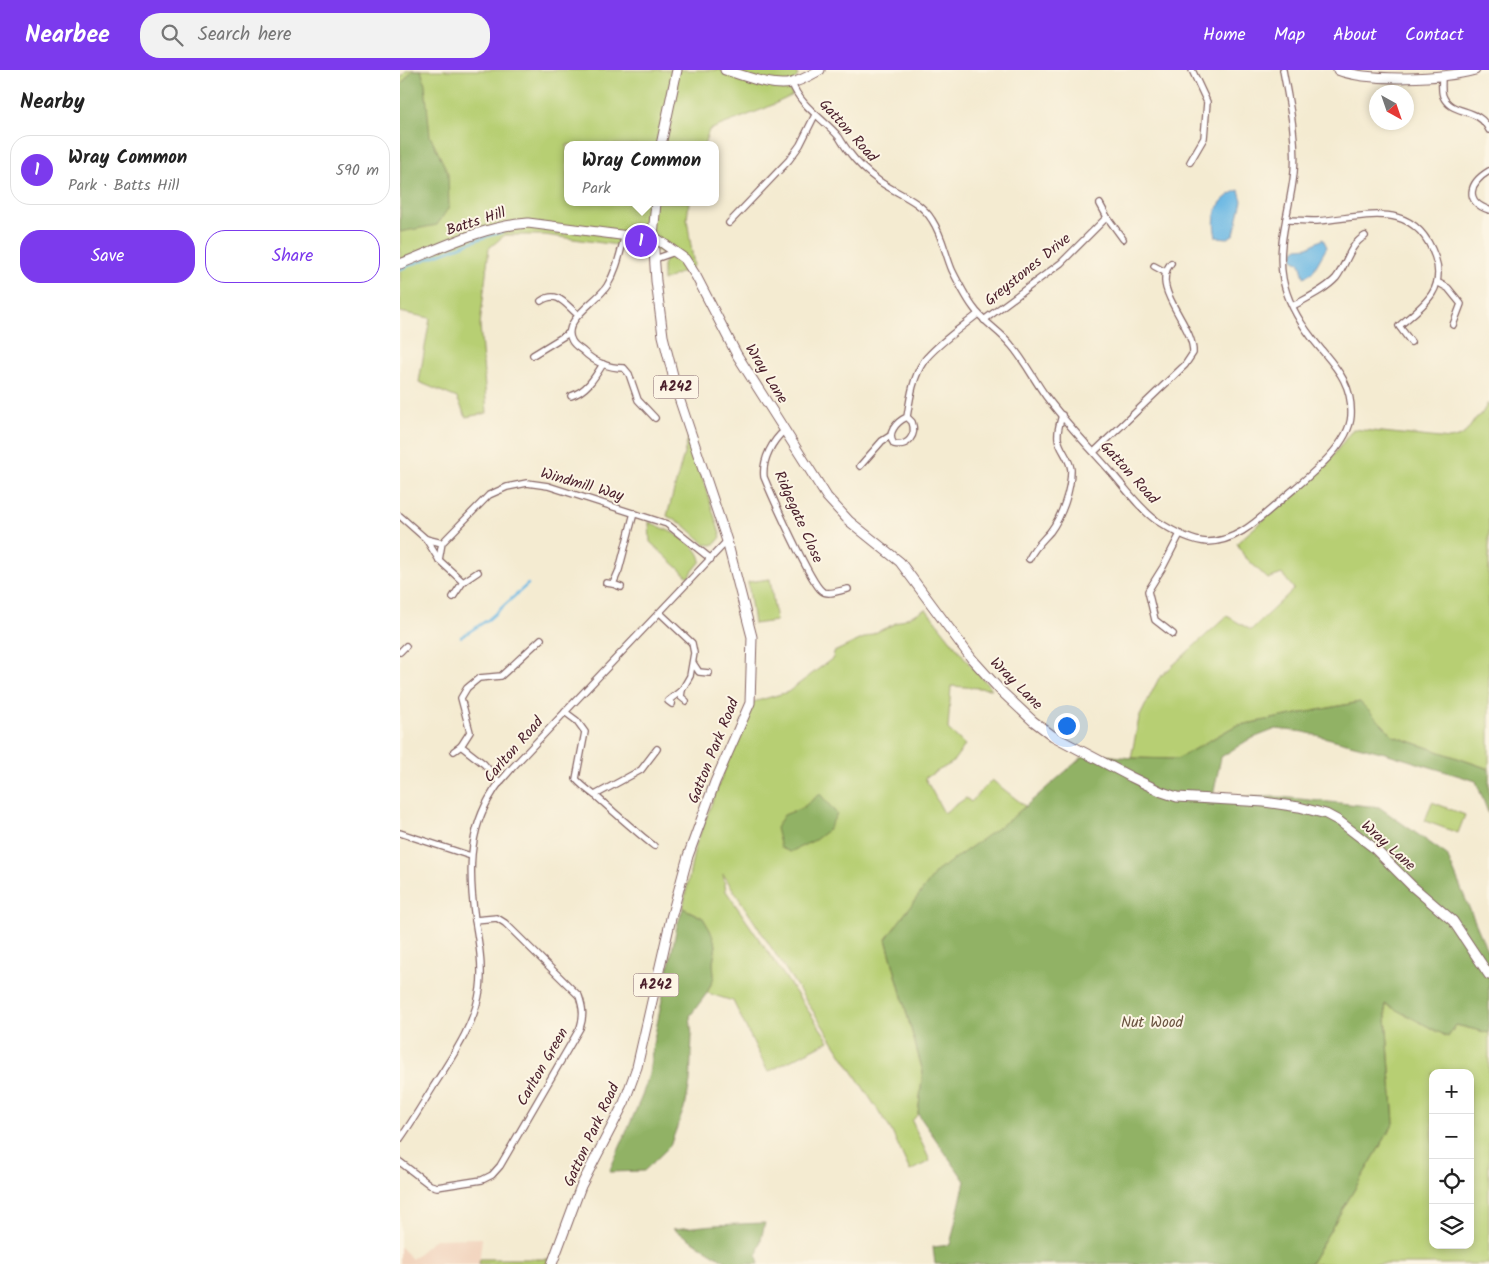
<!DOCTYPE html>
<html lang="en">
<head>
<meta charset="utf-8">
<style>
	body { margin:0; font-family:Kalam,sans-serif; background:#f2f2f2; color:#222 }
	.controls { position:absolute; right:15px; bottom:15px; display:grid; overflow:hidden; border-radius:10px; box-shadow:0 2px 8px #0003 }
	.controls button { width:45px; height:45px; display:grid; place-items:center; padding:0; border:0; border-bottom:1px solid #e0e0e0; background:#fff; color:#222; font:25px sans-serif }
	.compass { position:absolute; left:969px; top:15px; width:45px; height:45px; border-radius:50%; background:#fff; box-shadow:0 2px 8px #0003; rotate:140deg }
	.you { position:absolute; left:666px; top:655px; width:18px; height:18px; margin:-12px; border:4px solid #fff; border-radius:50%; background:#1a73e8; box-shadow:0 0 0 8px #1a73e833 }
	.badge { display:grid; place-items:center; width:32px; height:32px; border-radius:50%; background:#7c3aed; color:#fff; font-size:16px; font-weight:700 }
	.pin { position:absolute; translate:-50% -50%; border:2px solid #fff; box-shadow:0 1px 5px #0006 }
	.popup { position:absolute; left:164px; top:71px; width:155px; height:65px; box-sizing:border-box; display:grid; place-content:center; border-radius:10px; background:#fff; filter:drop-shadow(0 1px 4px #0005); font-size:16px; white-space:nowrap; color:#767676 }
	.popup b { font-size:19px; color:#222 }
	.popup::after { content:''; position:absolute; left:50%; top:100%; margin-left:-10px; border:10px solid transparent; border-top-color:#fff }
	.list { margin:0; padding:0; list-style:none }
	h2 { display:flex; justify-content:space-between; align-items:center; height:65px; margin:0; padding:0 20px; font-size:21px }
	h2 small { font-size:16px; font-weight:400; color:#767676 }
	.list li { display:grid; grid-template-columns:32px 1fr auto; gap:15px; align-items:center; box-sizing:border-box; height:70px; margin:0 10px 10px; padding:0 10px; border:1px solid #e0e0e0; border-radius:20px }
	.list b { display:block; font-size:19px; white-space:nowrap }
	.list p { margin:0; font-size:16px; white-space:nowrap; color:#767676 }
	.list em { font-size:16px; font-style:normal; color:#767676 }
	.actions { display:flex; gap:10px; padding:15px 20px }
	.actions a { flex:1; padding:11px 0; border:1px solid #7c3aed; border-radius:20px; text-align:center; font-size:18px; color:#7c3aed }
	.actions .main { background:#7c3aed; color:#fff }
	.icon { flex:none; width:28px; height:28px; fill:none; stroke:currentColor; stroke-width:2; stroke-linecap:round; stroke-linejoin:round }
	.map { position:relative; flex:none; width:1089px; height:1194px; overflow:hidden }
	header { display:flex; align-items:center; gap:30px; box-sizing:border-box; height:70px; padding:0 25px; background:#7c3aed; color:#fff }
	header strong { font-size:24px }
	nav { display:flex; gap:28px; margin-inline-start:auto; font-size:18px }
	.search { width:350px; height:45px; background:#f2f2f2; display:flex; align-items:center; gap:12px; box-sizing:border-box; padding:0 18px; border-radius:20px; color:#767676; font-size:19px }
	main { display:flex }
	aside { flex:1; background:#fff }
	.map>svg:first-child { display:block }
</style>
</head>
<body>
<header>
<strong>Nearbee</strong>
<div class="search"><svg class="icon" aria-label="search" viewBox="0 0 24 24"><circle cx="10" cy="10" r="6"/><path d="M15 15l6 6"/></svg>Search here</div>
<nav><a>Home</a><a>Map</a><a>About</a><a>Contact</a></nav>
</header>
<main>
<aside>
<h2>Nearby<small></small></h2>
<ul class="list">
<li><span class="badge">1</span><div><b>Wray Common</b><p>Park · Batts Hill</p></div><em>590 m</em></li>
</ul>
<div class="actions"><a class="main">Save</a><a>Share</a></div>
</aside>
<div class="map">
<svg width="1089" height="1194" viewBox="0 0 1089 1194">
	<rect width="100%" height="100%" fill="#fcf5e5"/>
	<filter id="ink" filterUnits="userSpaceOnUse"><feTurbulence type="fractalNoise" baseFrequency=".02" numOctaves="2"/><feDisplacementMap in="SourceGraphic" scale="10" xChannelSelector="R" yChannelSelector="G"/><feConvolveMatrix kernelMatrix="1 2 1 2 8 2 1 2 1" color-interpolation-filters="sRGB"/></filter>
	<filter id="wash" filterUnits="userSpaceOnUse"><feTurbulence type="fractalNoise" baseFrequency=".0096" numOctaves="4" result="noise"/><feDisplacementMap in="SourceGraphic" scale="20" xChannelSelector="R" yChannelSelector="G"/><feGaussianBlur stdDeviation="1.12" result="paint"/><feColorMatrix in="noise" values="0 0 0 0 0 0 0 0 0 0 0 0 0 0 0 0 0 1.4 0 .05"/><feComposite in="paint" operator="in"/></filter>
	<g filter="url(#wash)">
		<rect width="100%" height="100%" fill="#f4ebd1"/>
		<path fill="#f2d4be" d="M 82,1168 L 79,1194 L 0,1194 L 0,1177 L 12,1189 L 35,1169 Z"/>
		<g fill="#b7cf73" stroke="#80774f" fill-rule="evenodd">
			<path d="M 7,0 L 395,0 L 398,6 L 386,18 L 393,25 L 366,38 L 309,60 L 304,75 L 167,75 L 167,132 L 289,132 L 287,149 L 294,196 L 263,211 L 263,195 L 265,191 L 260,181 L 145,165 L 105,165 L 89,178 L 80,255 L 87,343 L 66,347 L 57,328 L 19,312 L 30,248 L 0,242 L 0,9 Z"/>
			<path d="M 1088,333 L 1089,334 L 1089,699 L 994,666 L 960,632 L 835,656 L 777,689 L 731,688 L 739,648 L 759,608 L 827,546 L 851,560 L 894,519 L 882,504 L 868,509 L 844,486 L 837,473 L 926,395 L 953,359 L 1050,369 L 1061,366 L 1067,361 L 1076,348 L 1081,345 Z"/>
			<path d="M 289,365 L 321,467 L 316,473 L 312,475 L 305,474 L 283,454 L 267,446 Z"/>
			<path d="M 249,452 C 265,459 299,472 301,491 L 288,507 L 250,472 Z"/>
			<path d="M 370,509 L 376,551 L 354,554 L 348,512 Z"/>
			<path d="M 526,539 L 571,596 L 592,619 L 551,616 L 548,659 L 565,675 L 552,693 L 525,708 L 544,743 L 566,728 L 571,732 L 592,710 L 625,736 L 486,869 L 523,1002 L 518,1044 L 512,1051 L 530,1091 L 510,1101 L 491,1060 L 323,804 L 326,821 L 429,971 L 368,1002 L 333,931 L 307,923 L 314,907 L 313,892 L 316,875 L 303,848 L 283,838 L 295,777 L 350,633 L 388,622 L 433,588 L 434,582 Z"/>
			<path d="M 1032,732 L 1065,745 L 1058,763 L 1025,751 Z"/>
			<path d="M 985,933 L 1048,967 L 1056,955 L 1089,963 L 1089,1194 L 910,1194 L 994,1053 ZM 1033,1003 L 1070,1003 L 1070,1175 L 1033,1175 Z"/>
			<path d="M 80,1189 L 154,1189 L 151,1194 L 79,1194 Z"/>
		</g>
		<g fill="#91b265" stroke="#6e6848">
			<path d="M 13,0 L 21,0 L 25,14 L 30,66 L 48,103 L 49,137 L 37,155 L 0,162 L 0,16 Z"/>
			<path d="M 960,632 L 994,666 L 1089,699 L 1089,745 L 1076,711 L 985,683 L 904,662 L 876,659 L 848,670 L 821,687 L 813,726 L 880,727 L 979,737 L 1047,785 L 1089,885 L 1089,963 L 1056,955 L 1048,967 L 985,934 L 994,1053 L 910,1194 L 535,1194 L 533,1177 L 550,1175 L 565,1111 L 518,1044 L 523,1002 L 486,869 L 536,802 L 613,747 L 681,688 L 694,684 L 731,688 L 777,689 L 835,656 Z"/>
			<path d="M 420,724 L 437,744 L 428,760 L 415,770 L 390,782 L 381,778 L 376,758 L 384,745 L 402,738 Z"/>
			<path d="M 283,838 L 303,848 L 310,860 L 316,875 L 313,892 L 314,907 L 307,923 L 290,946 L 292,966 L 290,1012 L 286,1033 L 270,1076 L 244,1101 L 209,1102 L 242,1026 L 249,1004 L 253,974 L 277,856 Z"/>
			<path d="M 365,1153 L 357,1185 L 359,1194 L 330,1194 L 273,1159 L 314,1155 Z"/>
		</g>
		<g fill="#6ab8e4" stroke="#5a6c88">
			<path d="M 839,120 L 842,131 L 834,164 L 828,168 L 816,167 C 811,144 817,129 839,120 Z"/>
			<path d="M 923,169 L 927,177 L 912,203 L 904,207 L 900,193 L 893,189 L 894,181 L 898,178 L 908,177 Z"/>
		</g>
		<g fill="none" stroke-linecap="round" stroke-linejoin="round">
			<g stroke="#6ab8e4" stroke-width="2.5">
				<path d="M 0,199 L 82,168 L 102,162"/>
				<path d="M 61,567 L 89,549 L 128,514"/>
			</g>
		</g>
	</g>
	<g filter="url(#ink)">
		<g fill="none" stroke-linecap="round" stroke-linejoin="round">
			<g stroke="#866665" stroke-width="8">
				<g id="street">
					<path d="M 1042,6 C 1042,13 1041,20 1043,26 C 1051,46 1079,36 1089,60"/>
					<path d="M 392,13 C 400,36 424,49 439,67 C 442,72 445,77 449,82 C 457,93 468,103 479,111 C 497,124 520,130 532,150 C 542,165 545,183 552,200 C 558,212 565,226 573,237 C 583,252 600,261 611,275 C 624,290 633,308 645,325 C 665,352 689,377 712,403 C 726,419 739,438 757,451 C 771,460 790,471 807,472 C 836,472 858,450 879,432 C 901,412 949,378 951,346 C 953,310 932,294 912,268 C 899,251 887,230 883,209 C 876,173 891,137 894,102 C 897,67 889,33 883,0"/>
					<path d="M 790,92 L 804,68 L 807,32 L 792,0"/>
					<path d="M 1089,101 C 1069,113 1064,131 1089,140"/>
					<path d="M 707,147 L 723,169"/>
					<path d="M 886,150 C 896,150 907,151 917,151 C 964,148 1014,127 1035,187 C 1047,221 1021,237 999,256 L 1011,272"/>
					<path d="M 329,153 L 389,90 L 400,75 L 415,45"/>
					<path d="M 225,165 C 220,183 217,200 207,216 C 198,231 160,251 172,271 C 174,275 179,278 183,281 C 195,293 208,298 224,298 L 229,304 L 238,330 L 255,348"/>
					<path d="M 255,189 L 272,183 L 277,183"/>
					<path d="M 754,196 L 765,202"/>
					<path d="M 1037,212 L 1048,218 L 1061,234 L 1053,255"/>
					<path d="M 141,231 C 158,220 165,234 178,245"/>
					<path d="M 893,236 C 907,228 925,220 936,208 C 947,194 949,175 965,166"/>
					<path d="M 584,250 L 661,193 L 707,147 L 700,134"/>
					<path d="M 133,285 L 169,263"/>
					<path d="M 171,326 C 187,321 195,307 203,294"/>
					<path d="M 507,347 L 512,352 C 517,365 508,377 494,374 C 486,364 496,352 507,347 C 510,328 513,307 524,291 C 536,275 562,257 578,244"/>
					<path d="M 385,360 C 372,371 362,390 364,407 C 371,424 411,514 422,521 C 428,526 440,520 448,519"/>
					<path d="M 694,382 L 785,295 L 793,283 C 794,254 749,219 771,193"/>
					<path d="M 460,396 L 482,371 L 490,366"/>
					<path d="M 0,446 L 26,469 L 42,473 L 89,425 L 107,417 L 127,413 L 148,416 L 267,454 L 311,489"/>
					<path d="M 26,469 L 39,490 L 63,512 L 78,502"/>
					<path d="M 629,489 C 634,478 642,471 650,462 C 662,446 671,420 671,400 C 670,388 659,379 658,368 C 657,360 660,353 662,345"/>
					<path d="M 39,490 L 42,473"/>
					<path d="M 206,513 L 213,514"/>
					<path d="M 221,517 L 213,514 L 219,500 L 234,443"/>
					<path d="M 53,527 L 63,512"/>
					<path d="M 260,543 L 292,573 L 294,583 L 290,606 L 282,620 L 268,631 L 272,634"/>
					<path d="M 773,564 L 755,550 L 748,521 L 763,497 L 780,464"/>
					<path d="M 0,582 L 6,576"/>
					<path d="M 293,593 L 299,602 L 309,603"/>
					<path d="M 282,620 L 281,627 L 286,631"/>
					<path d="M 165,642 L 177,651 L 185,662 L 176,709 C 183,717 189,721 197,727 C 216,744 234,760 254,776"/>
					<path d="M 54,681 L 61,676"/>
					<path d="M 100,713 L 84,694 L 61,676 L 70,662 L 61,628 L 67,618 L 79,608 L 101,606 L 141,569"/>
					<path d="M 195,725 L 241,700 L 257,679"/>
					<path d="M 0,763 L 71,786"/>
					<path d="M 0,1069 C 12,1052 22,1035 33,1017 C 52,987 75,955 80,919 C 83,896 79,873 75,850 C 69,805 67,762 93,722 C 98,713 106,706 112,698 L 327,471"/>
					<path d="M 0,1092 L 30,1115 L 37,1117 L 82,1110 L 92,1105 L 100,1096 L 180,958 C 184,946 183,938 179,926 L 105,853 L 97,848 L 75,850"/>
				</g>
			</g>
			<g stroke="#866665" stroke-width="11">
				<g id="secondary">
					<path d="M 325,0 C 343,5 373,18 391,13 C 401,11 411,5 420,0"/>
					<path d="M 938,0 C 969,12 1043,9 1075,0"/>
					<path d="M 0,194 C 41,178 83,156 128,153 L 236,167 L 253,166 L 285,189 L 296,206 L 337,285 L 427,427 L 449,451 L 500,492 L 572,589 L 600,620 L 633,651 L 653,666 L 731,707 L 762,722 L 777,727 L 864,732 L 899,737 L 926,744 L 939,751 L 974,778 L 1012,816 L 1053,851 L 1089,905"/>
				</g>
			</g>
			<g stroke="#866665" stroke-width="11">
				<g id="primary">
					<path d="M 261,75 L 277,0"/>
					<path d="M 152,1194 L 181,1116 L 224,1033 L 237,997 L 271,848 L 288,786 L 315,712 L 350,633 L 352,567 L 327,471 L 278,325 L 263,266 L 256,211 L 253,166 L 256,132"/>
				</g>
			</g>
			<use href="#street" stroke="#fff" stroke-width="5.5"/>
			<use href="#secondary" stroke="#fff" stroke-width="9"/>
			<use href="#primary" stroke="#fff" stroke-width="9"/>
		</g>
	</g>
	<g text-anchor="middle" dominant-baseline="central" stroke-width="4" stroke-linejoin="round" paint-order="stroke">
		<g fill="#fcf5e5" stroke="#7f5f63" stroke-width="1">
			<rect x="253.5" y="305.5" width="45" height="23" rx="4"/>
			<rect x="233.5" y="903.5" width="45" height="23" rx="4"/>
		</g>
		<g font-size="14" font-weight="bold" fill="#4a1f2b">
			<text x="276" y="317">A242</text>
			<text x="256" y="915">A242</text>
		</g>
		<g font-size="15" fill="#4a1f2b" stroke="#fcf5e5">
			<text transform="translate(448 61) rotate(48)">Gatton Road</text>
			<text transform="translate(76 152) rotate(-18)">Batts Hill</text>
			<text transform="translate(628 200) rotate(-39)">Greystones Drive</text>
			<text transform="translate(366 304) rotate(58)">Wray Lane</text>
			<text transform="translate(729 403) rotate(48)">Gatton Road</text>
			<text transform="translate(182 415) rotate(16)">Windmill Way</text>
			<text transform="translate(398 447) rotate(66)">Ridgegate Close</text>
			<text transform="translate(616 614) rotate(45)">Wray Lane</text>
			<text transform="translate(114 680) rotate(-49)">Carlton Road</text>
			<text transform="translate(314 681) rotate(-68)">Gatton Park Road</text>
			<text transform="translate(988 776) rotate(42)">Wray Lane</text>
			<text transform="translate(143 997) rotate(-60)">Carlton Green</text>
			<text transform="translate(192 1065) rotate(-65)">Gatton Park Road</text>
		</g>
		<g font-size="15" fill="#6b5441" stroke="#fcf5e5">
			<text x="752" y="953">Nut Wood</text>
		</g>
	</g>
</svg>
<div class="controls">
<button>+</button>
<button>−</button>
<button><svg class="icon" aria-label="locate" viewBox="0 0 24 24"><circle cx="12" cy="12" r="6"/><path d="M12 2v4M12 18v4M2 12h4M18 12h4"/></svg></button>
<button><svg class="icon" aria-label="layers" viewBox="0 0 24 24"><path d="M12 4l9 5-9 5-9-5zM3 14l9 5 9-5"/></svg></button>
</div>
<svg class="compass" viewBox="-18 -18 36 36"><path d="M0-13l5 13h-10z" fill="#e53935"/><path d="M0 13l5-13h-10z" fill="#767676"/></svg>
<div class="you"></div>
<div class="pin badge" style="left:241px;top:171px">1</div>
<div class="popup"><b>Wray Common</b>Park</div>
</div>
</main>
</body>
</html>
